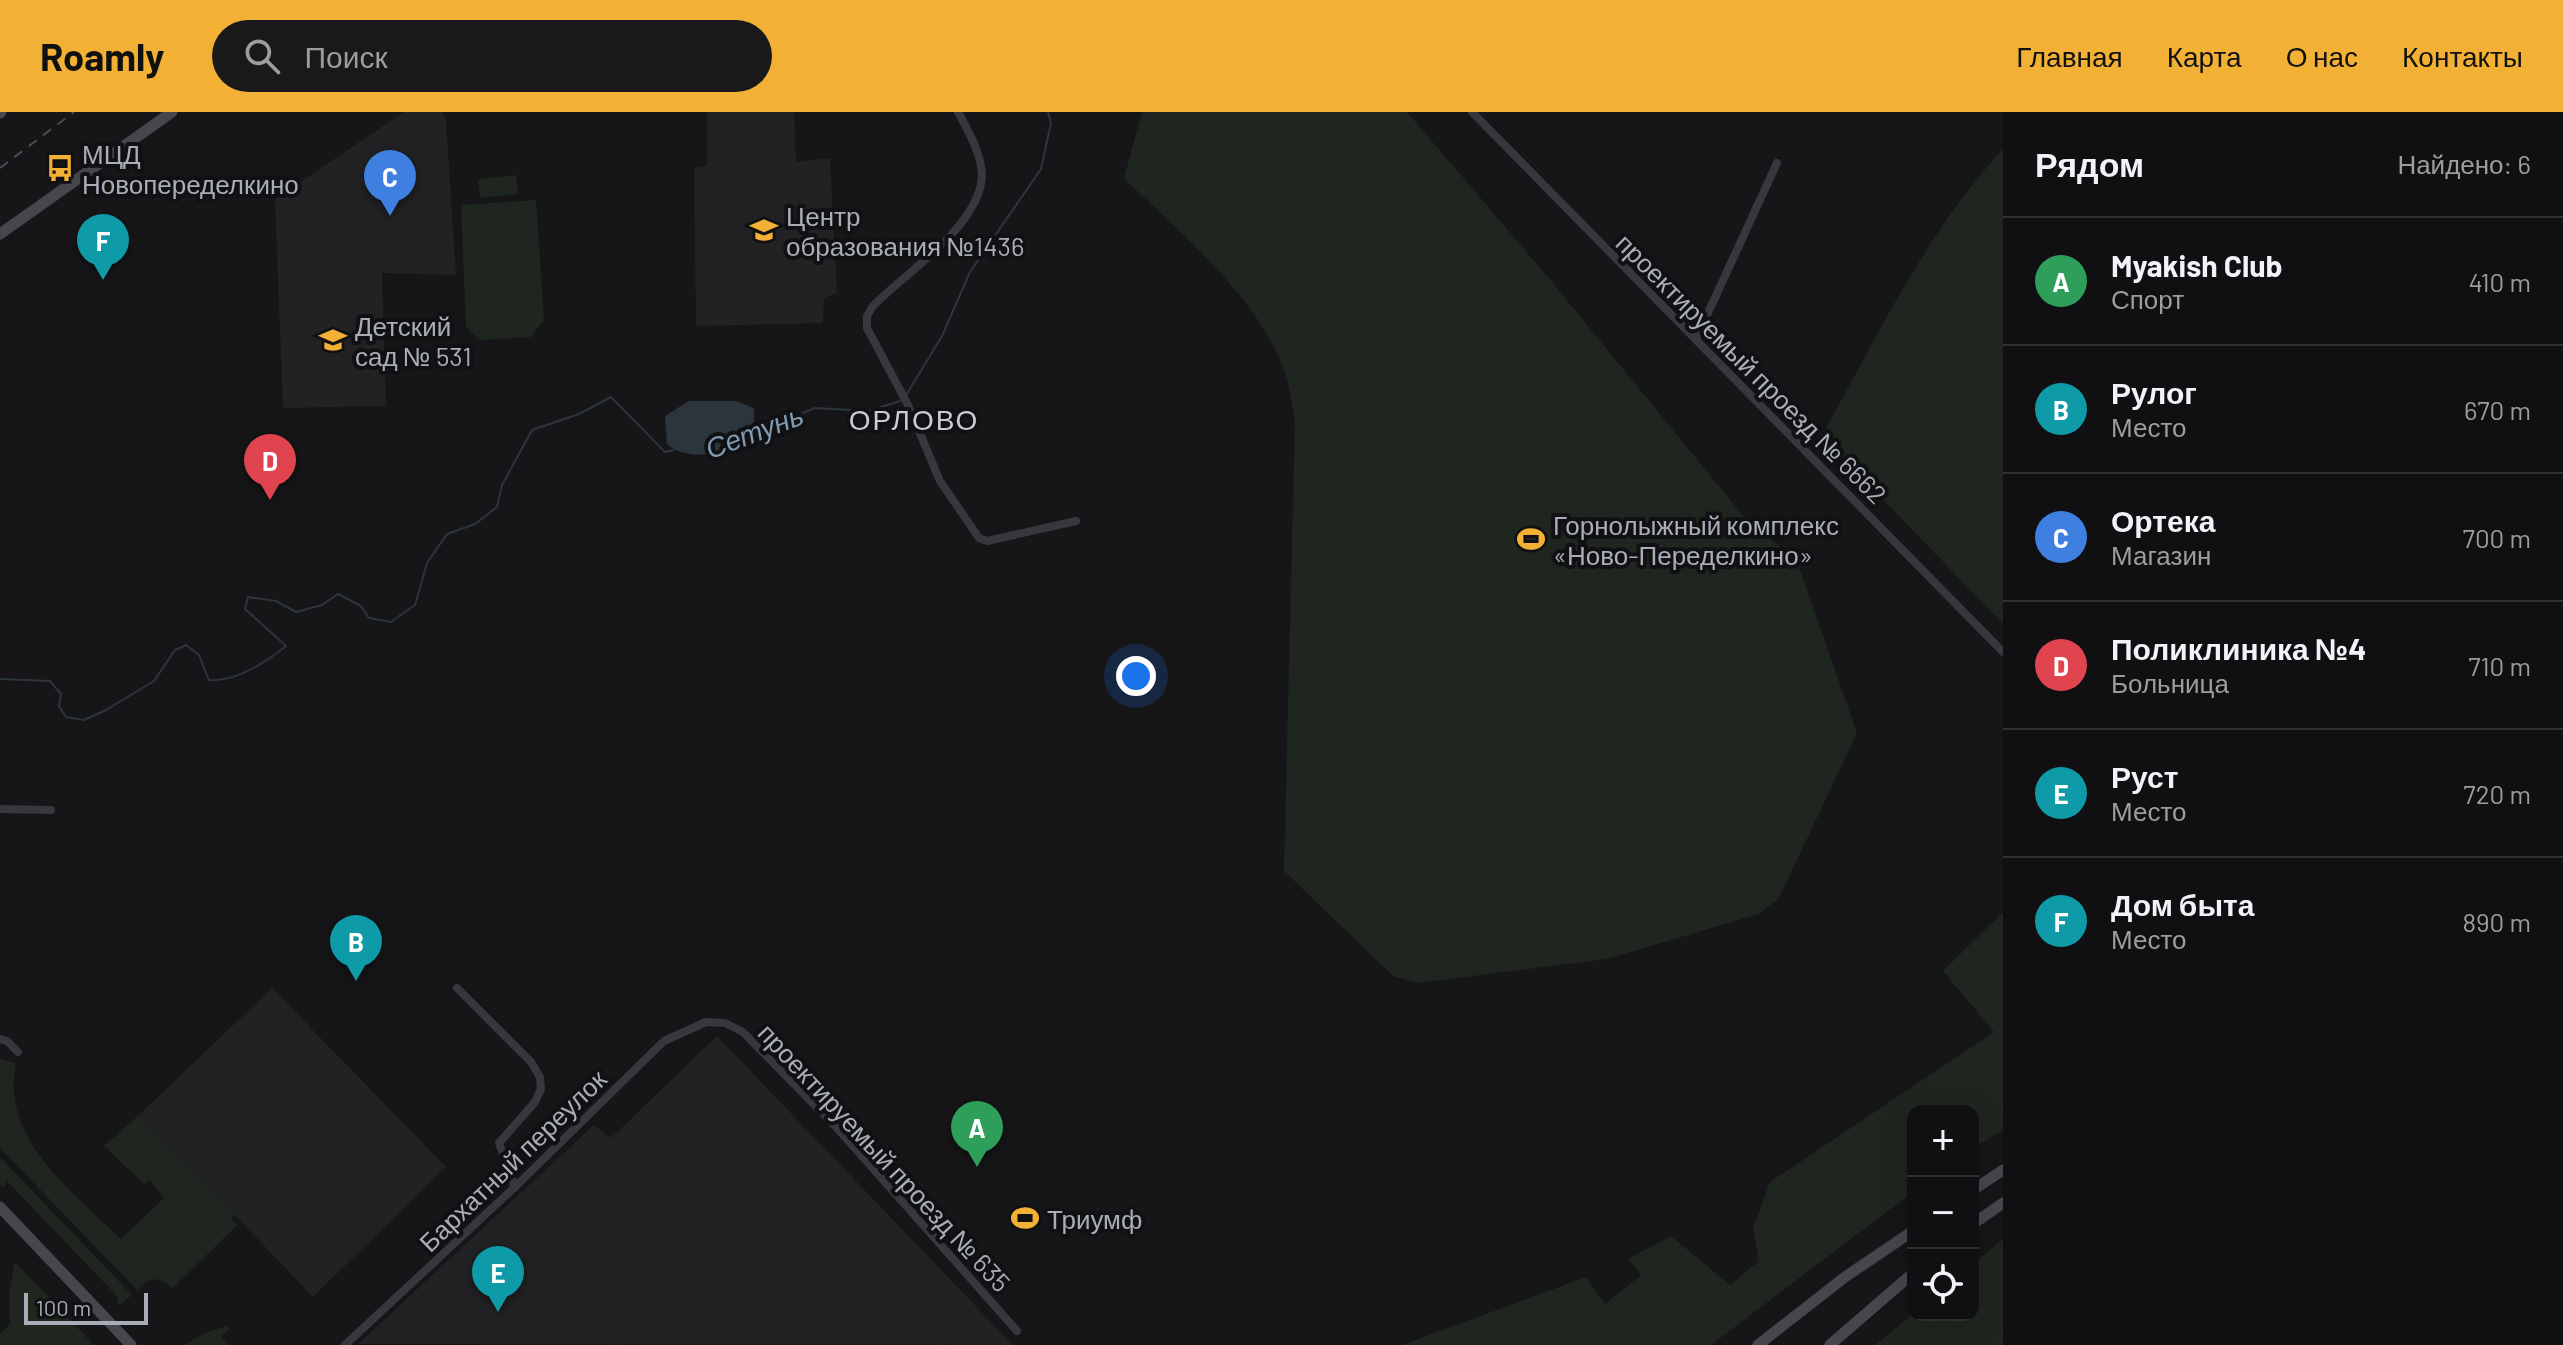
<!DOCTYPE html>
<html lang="ru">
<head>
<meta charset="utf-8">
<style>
	body { margin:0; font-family:Barlow,sans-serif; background:#19191b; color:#f1f3f6 }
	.controls { position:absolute; right:24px; bottom:24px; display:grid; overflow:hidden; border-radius:16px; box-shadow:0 8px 32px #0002 }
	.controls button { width:72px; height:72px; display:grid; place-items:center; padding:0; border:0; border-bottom:2px solid #303032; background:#101012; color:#f1f3f6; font:40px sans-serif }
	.scale { position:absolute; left:24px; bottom:20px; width:124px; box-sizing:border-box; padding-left:8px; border:4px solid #a8adb8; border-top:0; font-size:22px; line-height:28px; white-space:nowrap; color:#a8adb8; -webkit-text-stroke:6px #111113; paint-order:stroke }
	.you { position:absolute; left:1136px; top:564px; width:28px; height:28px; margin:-20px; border:6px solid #fff; border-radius:50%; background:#1a73e8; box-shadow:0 0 0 12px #1a73e833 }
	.badge { display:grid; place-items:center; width:52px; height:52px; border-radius:50%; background:#f2b134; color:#fff; font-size:26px; font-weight:700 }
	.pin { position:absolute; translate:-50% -66px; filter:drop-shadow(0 2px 4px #0008) }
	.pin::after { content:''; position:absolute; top:42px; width:28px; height:24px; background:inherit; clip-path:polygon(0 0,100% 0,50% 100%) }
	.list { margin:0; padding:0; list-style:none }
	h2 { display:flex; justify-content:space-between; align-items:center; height:104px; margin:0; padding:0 32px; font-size:34px }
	h2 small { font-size:26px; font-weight:400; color:#9c9d9f }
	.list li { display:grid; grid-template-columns:52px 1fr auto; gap:24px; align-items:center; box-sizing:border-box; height:128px; padding:0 32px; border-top:2px solid #303032 }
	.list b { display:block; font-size:30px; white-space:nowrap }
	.list p { margin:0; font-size:26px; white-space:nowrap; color:#9c9d9f }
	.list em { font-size:26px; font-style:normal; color:#9c9d9f }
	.icon { flex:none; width:44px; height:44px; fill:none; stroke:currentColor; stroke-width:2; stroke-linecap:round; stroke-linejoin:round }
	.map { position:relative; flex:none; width:2003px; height:1233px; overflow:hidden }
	header { display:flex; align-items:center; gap:48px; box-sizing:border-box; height:112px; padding:0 40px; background:#f2b134; color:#111 }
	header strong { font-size:38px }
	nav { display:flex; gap:44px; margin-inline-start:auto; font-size:28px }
	.search { width:560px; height:72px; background:#19191b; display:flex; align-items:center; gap:20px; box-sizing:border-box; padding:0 28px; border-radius:44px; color:#9c9d9f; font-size:30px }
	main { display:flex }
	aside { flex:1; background:#101012 }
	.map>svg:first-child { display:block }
</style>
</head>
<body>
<header>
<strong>Roamly</strong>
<div class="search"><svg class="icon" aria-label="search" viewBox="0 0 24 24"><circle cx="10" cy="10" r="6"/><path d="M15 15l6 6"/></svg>Поиск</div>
<nav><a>Главная</a><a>Карта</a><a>О нас</a><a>Контакты</a></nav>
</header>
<main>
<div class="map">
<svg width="2003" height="1233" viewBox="0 0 2003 1233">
	<rect width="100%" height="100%" fill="#161618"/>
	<g fill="#222225">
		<path d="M 404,0 L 442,0 L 446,9 L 456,163 L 382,161 L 386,294 L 283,296 L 275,87 Z"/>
		<path d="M 707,0 L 794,0 L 796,50 L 830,46 L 837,181 L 824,186 L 823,211 L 696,214 L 694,56 L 707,54 Z"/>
		<path d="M 272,876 L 446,1055 L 313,1185 L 139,1003 Z"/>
		<path d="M 717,924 L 1013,1233 L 358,1232 L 594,1013 L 611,1026 Z"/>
	</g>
	<g fill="#1e261f">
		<path d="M 1142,0 L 1407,0 L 1548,165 L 1744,405 L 1797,449 L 1857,621 L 1779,786 L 1759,802 L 1607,847 L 1418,871 L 1393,864 L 1284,759 L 1295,309 C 1291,288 1289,267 1280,248 C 1249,177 1179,120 1124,66 Z"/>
		<path d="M 2003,37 L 2003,512 L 1822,324 C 1876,226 1927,119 2003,37 Z"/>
		<path d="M 516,63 L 518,82 L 480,86 L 478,67 Z"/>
		<path d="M 536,88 L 544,208 L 531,225 L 479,228 L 466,215 L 461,93 Z"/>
		<path d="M 2003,800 L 2003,1018 L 1973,1036 L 1973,999 L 1913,999 L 1913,1080 L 1711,1233 L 1402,1233 L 1586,1165 L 1605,1192 L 1641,1163 L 1628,1147 L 1671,1124 L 1730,1173 L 1759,1149 L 1753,1116 L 1770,1070 L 1994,920 L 1943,859 Z"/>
		<path d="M 0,947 L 16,951 C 0,1027 73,1080 121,1127 L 164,1086 L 150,1068 L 144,1072 L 104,1034 L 139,1003 L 234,1102 L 231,1106 L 237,1113 L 173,1176 C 157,1165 152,1163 137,1178 L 0,1036 Z"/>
		<path d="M 0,1045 L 132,1183 L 118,1194 L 117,1184 L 6,1068 L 4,1076 L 0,1072 Z"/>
		<path d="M 2003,1127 L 2003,1233 L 1875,1233 L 1913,1202 L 1973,1203 L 1973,1152 Z"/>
		<path d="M 15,1150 L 94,1233 L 0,1233 L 0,1222 L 10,1212 L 9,1183 Z"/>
		<path d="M 226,1214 L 229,1217 L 221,1225 L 228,1233 L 185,1233 L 205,1221 Z"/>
	</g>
	<path fill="#2c353c" d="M 689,289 L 736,289 L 754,296 L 754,321 C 736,341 689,352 667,332 L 665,304 Z"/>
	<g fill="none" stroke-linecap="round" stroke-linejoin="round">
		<g stroke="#2c353c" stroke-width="2">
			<path d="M 905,285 L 942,224 L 970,160 L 1041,57 L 1051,11 L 1048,0"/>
			<path d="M 754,321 L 815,296 L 868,299 L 900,289"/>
			<path d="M 0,567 L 50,569 L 61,582 L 59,594 L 66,605 L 84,608 L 106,598 L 154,569 L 175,538 L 186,533 L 199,543 L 209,568 C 236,570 266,550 286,534 L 245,497 L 248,485 L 276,489 L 296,500 L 322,493 L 338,482 L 361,494 L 369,506 L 391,510 L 415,493 L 427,451 L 447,422 L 475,412 L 497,395 L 502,373 L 532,318 L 579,302 L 611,285 L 665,340 L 674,338"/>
		</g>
		<g stroke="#37383d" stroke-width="8">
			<path d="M 958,0 C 968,18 982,43 982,64 C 979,115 907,159 873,194 L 867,204 L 867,216 L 908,293 L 940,369 L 979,426 L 987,429 L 1076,409"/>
			<path d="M 1472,0 L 2003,540"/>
			<path d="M 1696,227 L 1777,51"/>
			<path d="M 0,697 L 51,698"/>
			<path d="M 457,876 L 531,950 L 540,965 L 541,977 L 535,990 L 499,1031 L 515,1075"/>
			<path d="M 0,927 L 7,929 L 18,940"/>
			<path d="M 345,1233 L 515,1075 L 664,929 L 706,910 L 725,911 L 743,920 L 838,1017 L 1017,1219"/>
		</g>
		<g stroke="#45474d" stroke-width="11">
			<path d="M 0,1 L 1,0"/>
			<path d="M 0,122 L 172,0"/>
			<path d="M 1973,1078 L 2003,1058"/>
			<path d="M 0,1095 L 131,1233"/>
			<path d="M 1973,1112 L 2003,1091"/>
			<path d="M 1758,1233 L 1845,1165 L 1913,1119"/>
			<path d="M 1830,1233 L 1913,1161"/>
		</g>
		<path stroke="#4a4c52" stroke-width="2" stroke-dasharray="10 8" stroke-linecap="butt" d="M 0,56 L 74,0"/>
	</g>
	<defs>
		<g id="bus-bare" transform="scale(2.16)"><path d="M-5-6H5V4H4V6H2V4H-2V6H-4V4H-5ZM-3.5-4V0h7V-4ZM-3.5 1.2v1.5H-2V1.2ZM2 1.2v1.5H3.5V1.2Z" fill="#f2b134" stroke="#111113" stroke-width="2.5" paint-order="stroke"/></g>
		<g id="school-bare" transform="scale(2.16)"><path d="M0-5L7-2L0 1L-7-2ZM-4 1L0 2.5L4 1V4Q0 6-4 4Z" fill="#f2b134" stroke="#111113" stroke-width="2.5" paint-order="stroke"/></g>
		<g id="stadium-bare" transform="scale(2.16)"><path d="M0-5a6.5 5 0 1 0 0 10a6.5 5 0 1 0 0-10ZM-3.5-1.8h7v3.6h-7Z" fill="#f2b134" stroke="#111113" stroke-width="2.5" paint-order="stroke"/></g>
	</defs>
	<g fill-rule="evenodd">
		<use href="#bus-bare" x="60" y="56"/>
		<use href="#school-bare" x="764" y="118"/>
		<use href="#school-bare" x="333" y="228"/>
		<use href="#stadium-bare" x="1531" y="427"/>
		<use href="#stadium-bare" x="1025" y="1106"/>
	</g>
	<g text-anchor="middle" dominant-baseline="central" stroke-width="8" stroke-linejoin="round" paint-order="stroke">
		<g font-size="26" fill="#a8adb8" stroke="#111113" text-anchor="start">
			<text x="82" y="41">МЦД<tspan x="82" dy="30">Новопеределкино</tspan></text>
			<text x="786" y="103">Центр<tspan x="786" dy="30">образования №1436</tspan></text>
			<text x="355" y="213">Детский<tspan x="355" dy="30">сад № 531</tspan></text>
			<text x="1553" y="412">Горнолыжный комплекс<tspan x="1553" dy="30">«Ново-Переделкино»</tspan></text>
			<text x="1047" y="1106">Триумф</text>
		</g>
		<g font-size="26" fill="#a8adb8" stroke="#111113">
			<text transform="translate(1752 256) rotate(45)">проектируемый проезд № 6662</text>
			<text transform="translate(885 1045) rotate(47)">проектируемый проезд № 635</text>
			<text transform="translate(512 1048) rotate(-44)">Бархатный переулок</text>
		</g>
		<g font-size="28" letter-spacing="2" fill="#c9ccd4" stroke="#111113">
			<text x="914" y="307">ОРЛОВО</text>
		</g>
		<g font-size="28" font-style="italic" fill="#7f9bb3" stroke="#111113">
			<text transform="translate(754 319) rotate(-21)">Сетунь</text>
		</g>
	</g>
</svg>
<div class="controls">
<button>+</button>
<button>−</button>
<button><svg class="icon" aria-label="locate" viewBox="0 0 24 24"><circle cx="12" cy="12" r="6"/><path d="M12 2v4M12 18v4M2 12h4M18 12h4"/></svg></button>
</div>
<div class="scale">100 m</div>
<div class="you"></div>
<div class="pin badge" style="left:977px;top:1055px;background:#2e9e5b">A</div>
<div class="pin badge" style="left:356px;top:869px;background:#0f9aa8">B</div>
<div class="pin badge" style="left:390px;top:104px;background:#3f7fe0">C</div>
<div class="pin badge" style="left:270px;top:388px;background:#e0444e">D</div>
<div class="pin badge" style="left:498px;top:1200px;background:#0f9aa8">E</div>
<div class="pin badge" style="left:103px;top:168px;background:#0f9aa8">F</div>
</div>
<aside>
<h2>Рядом<small>Найдено: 6</small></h2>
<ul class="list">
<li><span class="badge" style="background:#2e9e5b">A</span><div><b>Myakish Club</b><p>Спорт</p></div><em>410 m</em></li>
<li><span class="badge" style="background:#0f9aa8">B</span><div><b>Рулог</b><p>Место</p></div><em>670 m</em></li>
<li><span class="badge" style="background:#3f7fe0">C</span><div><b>Ортека</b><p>Магазин</p></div><em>700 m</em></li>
<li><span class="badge" style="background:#e0444e">D</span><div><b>Поликлиника №4</b><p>Больница</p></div><em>710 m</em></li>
<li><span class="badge" style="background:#0f9aa8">E</span><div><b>Руст</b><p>Место</p></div><em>720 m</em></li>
<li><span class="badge" style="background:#0f9aa8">F</span><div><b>Дом быта</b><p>Место</p></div><em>890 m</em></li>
</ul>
</aside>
</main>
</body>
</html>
